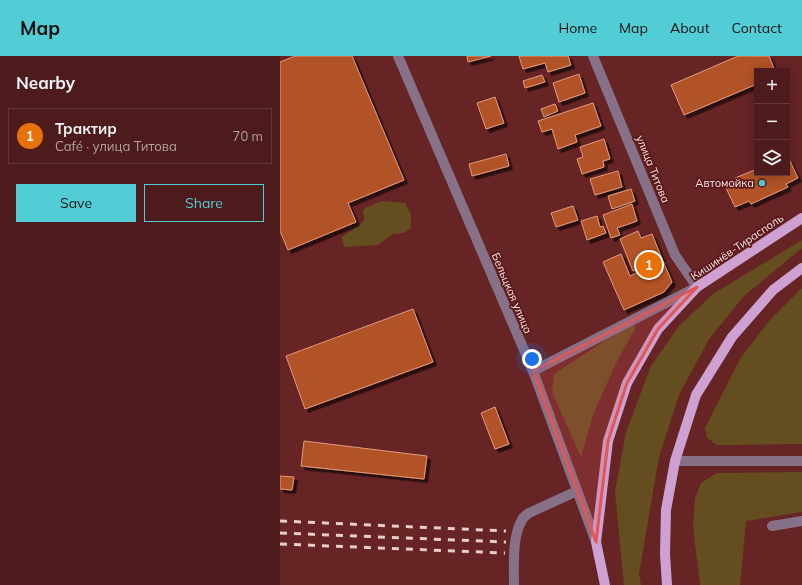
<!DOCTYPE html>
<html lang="en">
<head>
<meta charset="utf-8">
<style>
	body { margin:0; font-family:Mulish,sans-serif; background:#572829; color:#f1f3f6 }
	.controls { position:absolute; right:12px; top:12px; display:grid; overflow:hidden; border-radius:0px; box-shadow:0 2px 10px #0003 }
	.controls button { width:36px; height:36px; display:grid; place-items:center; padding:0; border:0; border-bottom:1px solid #64393b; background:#4d1b1c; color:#f1f3f6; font:20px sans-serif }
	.you { position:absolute; left:252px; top:303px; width:14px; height:14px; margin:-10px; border:3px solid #fff; border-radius:50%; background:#1a73e8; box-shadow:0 0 0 6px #1a73e833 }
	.badge { display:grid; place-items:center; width:26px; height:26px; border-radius:50%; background:#52ccd5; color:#fff; font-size:13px; font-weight:700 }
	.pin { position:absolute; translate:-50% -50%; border:2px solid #fff; box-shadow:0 1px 4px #0006 }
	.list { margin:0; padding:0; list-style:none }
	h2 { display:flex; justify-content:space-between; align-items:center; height:52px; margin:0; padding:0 16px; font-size:17px }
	h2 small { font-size:13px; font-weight:400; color:#b3a1a3 }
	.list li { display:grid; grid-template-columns:26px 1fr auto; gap:12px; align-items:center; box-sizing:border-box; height:56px; margin:0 8px 8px; padding:0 8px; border:1px solid #64393b; border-radius:0px }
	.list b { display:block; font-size:15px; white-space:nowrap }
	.list p { margin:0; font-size:13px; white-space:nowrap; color:#b3a1a3 }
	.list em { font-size:13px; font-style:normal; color:#b3a1a3 }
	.actions { display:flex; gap:8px; padding:12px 16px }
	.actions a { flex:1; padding:9px 0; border:1px solid #52ccd5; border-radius:0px; text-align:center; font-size:14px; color:#52ccd5 }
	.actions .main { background:#52ccd5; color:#111 }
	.icon { flex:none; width:22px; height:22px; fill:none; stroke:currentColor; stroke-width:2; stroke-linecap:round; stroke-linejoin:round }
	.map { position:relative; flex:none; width:522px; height:529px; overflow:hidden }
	header { display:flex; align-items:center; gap:24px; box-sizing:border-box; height:56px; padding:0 20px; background:#52ccd5; color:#111 }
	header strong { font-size:19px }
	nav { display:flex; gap:22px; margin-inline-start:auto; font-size:14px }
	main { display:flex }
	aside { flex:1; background:#4d1b1c }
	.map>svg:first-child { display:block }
</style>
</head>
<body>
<header>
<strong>Map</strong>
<nav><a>Home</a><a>Map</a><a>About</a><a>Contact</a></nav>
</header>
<main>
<aside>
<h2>Nearby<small></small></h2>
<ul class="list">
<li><span class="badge" style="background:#e8710a">1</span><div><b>Трактир</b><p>Café · улица Титова</p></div><em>70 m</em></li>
</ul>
<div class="actions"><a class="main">Save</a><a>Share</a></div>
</aside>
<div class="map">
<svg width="522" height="529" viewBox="0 0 522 529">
	<defs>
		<filter id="shadow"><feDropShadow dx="3.5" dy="3.5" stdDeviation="0" flood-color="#0009"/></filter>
	</defs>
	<rect width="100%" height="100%" fill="#672425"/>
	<g fill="#644d1e">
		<path d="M 102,145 L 125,147 L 131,158 L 131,172 L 124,177 L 113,178 L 98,189 L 64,191 L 62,181 L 78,170 L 84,164 L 83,155 L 85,152 Z"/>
		<path d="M 522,184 L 522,192 L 464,240 L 429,283 L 399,339 L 379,401 L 359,518 L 361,529 L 344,529 L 335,436 L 346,376 L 371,310 L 399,270 L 433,238 Z"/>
		<path d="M 522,232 L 522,388 L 454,389 L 437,389 L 427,382 L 425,372 L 460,303 L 489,265 Z"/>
		<path d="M 351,268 L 356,271 L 336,307 L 313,359 L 301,401 L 272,336 L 274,318 Z"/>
		<path d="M 522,416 L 522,456 L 466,465 L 460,529 L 420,529 L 413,471 L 415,442 L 421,427 L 437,417 Z"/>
	</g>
	<g fill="#b15228" stroke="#e29a7d" filter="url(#shadow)">
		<path d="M 15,0 L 72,0 L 124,124 L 68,147 L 76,166 L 8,194 L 0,175 L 0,6 Z"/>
		<path d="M 187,0 L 211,0 L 188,6 Z"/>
		<path d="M 239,0 L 288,0 L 291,9 L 268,16 L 265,7 L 243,13 Z"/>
		<path d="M 458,0 L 489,0 L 495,15 L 477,15 L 477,28 L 404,59 L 391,29 Z"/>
		<path d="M 299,18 L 305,37 L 279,46 L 273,27 Z"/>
		<path d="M 262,19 L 265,26 L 245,32 L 243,25 Z"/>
		<path d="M 215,41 L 224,67 L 206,73 L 197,47 Z"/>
		<path d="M 313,47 L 321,70 L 295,79 L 297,86 L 278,93 L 272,73 L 262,76 L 258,65 Z"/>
		<path d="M 275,48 L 278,55 L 264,61 L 261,53 Z"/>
		<path d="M 324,83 L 330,103 L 323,105 L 324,111 L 302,118 L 297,103 L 303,101 L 300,91 Z"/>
		<path d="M 226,98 L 229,110 L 192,120 L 189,108 Z"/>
		<path d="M 509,103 L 518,122 L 506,128 L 508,131 L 471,148 L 469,145 L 455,151 L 446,132 L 457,126 L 455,122 L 477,113 L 477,117 L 507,117 L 507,104 Z"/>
		<path d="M 338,115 L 342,131 L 315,139 L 310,123 Z"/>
		<path d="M 351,133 L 355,145 L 332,153 L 328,140 Z"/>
		<path d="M 352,148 L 357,165 L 337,172 L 340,179 L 331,182 L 323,159 Z"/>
		<path d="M 293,150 L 298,164 L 276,171 L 271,157 Z"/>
		<path d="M 317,160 L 320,171 L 323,170 L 326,177 L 307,184 L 301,165 Z"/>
		<path d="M 358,175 L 361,182 L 372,178 L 382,203 L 353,215 L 340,183 Z"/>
		<path d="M 341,198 L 350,220 L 383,205 L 392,226 L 384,236 L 344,254 L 323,206 Z"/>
		<path d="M 133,253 L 153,306 L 25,353 L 6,300 Z"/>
		<path d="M 215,351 L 229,388 L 215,393 L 201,357 Z"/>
		<path d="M 24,385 L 147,400 L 144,423 L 21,410 Z"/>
		<path d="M 0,420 L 14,421 L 12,434 L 0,433 Z"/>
	</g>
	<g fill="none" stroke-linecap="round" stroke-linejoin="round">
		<g stroke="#867188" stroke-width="10">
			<path d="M 118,0 L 253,315 L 316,486"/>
			<path d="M 253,315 L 417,231 L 395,199 L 313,0"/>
			<path d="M 395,405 L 522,405"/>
			<path d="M 492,470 L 522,465"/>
			<path d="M 234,529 C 234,510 232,480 242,464 C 243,461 246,459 249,457 L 297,435"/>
		</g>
		<g stroke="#cda2d2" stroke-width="10">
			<path d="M 325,529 L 316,486 L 328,385 L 347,327 L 378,273 L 417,231 L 522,162"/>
			<path d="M 387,529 L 385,498 L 386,454 L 395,405 L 416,339 L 452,281 L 493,234 L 522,212"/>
		</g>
		<g stroke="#e6cdcc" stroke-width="3" stroke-dasharray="7 7" stroke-linecap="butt">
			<path d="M 0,465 L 226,475"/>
			<path d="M 0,477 L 226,486"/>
			<path d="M 0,488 L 225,497"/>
		</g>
	</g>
	<path fill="#df5858" fill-opacity="0.2" stroke="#df5858" stroke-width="3" stroke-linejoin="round" d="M 417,231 L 378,273 L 347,327 L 328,385 L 316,486 L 253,315 Z"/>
	<circle fill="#52ccd5" stroke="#5b191b" stroke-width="1.5" cx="482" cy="127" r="4"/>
	<g text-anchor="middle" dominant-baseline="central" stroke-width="3.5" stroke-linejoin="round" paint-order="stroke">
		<g font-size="11" fill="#fbe9e8" stroke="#5b191b">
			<text transform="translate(373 113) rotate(68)">улица Титова</text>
			<text transform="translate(457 191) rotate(-34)">Кишинёв-Тирасполь</text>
			<text transform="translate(232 237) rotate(67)">Бельцкая улица</text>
		</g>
		<g font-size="11" fill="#fbe9e8" stroke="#5b191b" text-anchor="end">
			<text x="474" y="127">Автомойка</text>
		</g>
	</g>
</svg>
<div class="controls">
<button>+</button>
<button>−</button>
<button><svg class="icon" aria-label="layers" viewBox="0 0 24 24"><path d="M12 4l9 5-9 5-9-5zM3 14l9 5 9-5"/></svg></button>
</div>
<div class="you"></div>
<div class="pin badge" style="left:369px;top:209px;background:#e8710a">1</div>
</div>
</main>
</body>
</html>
